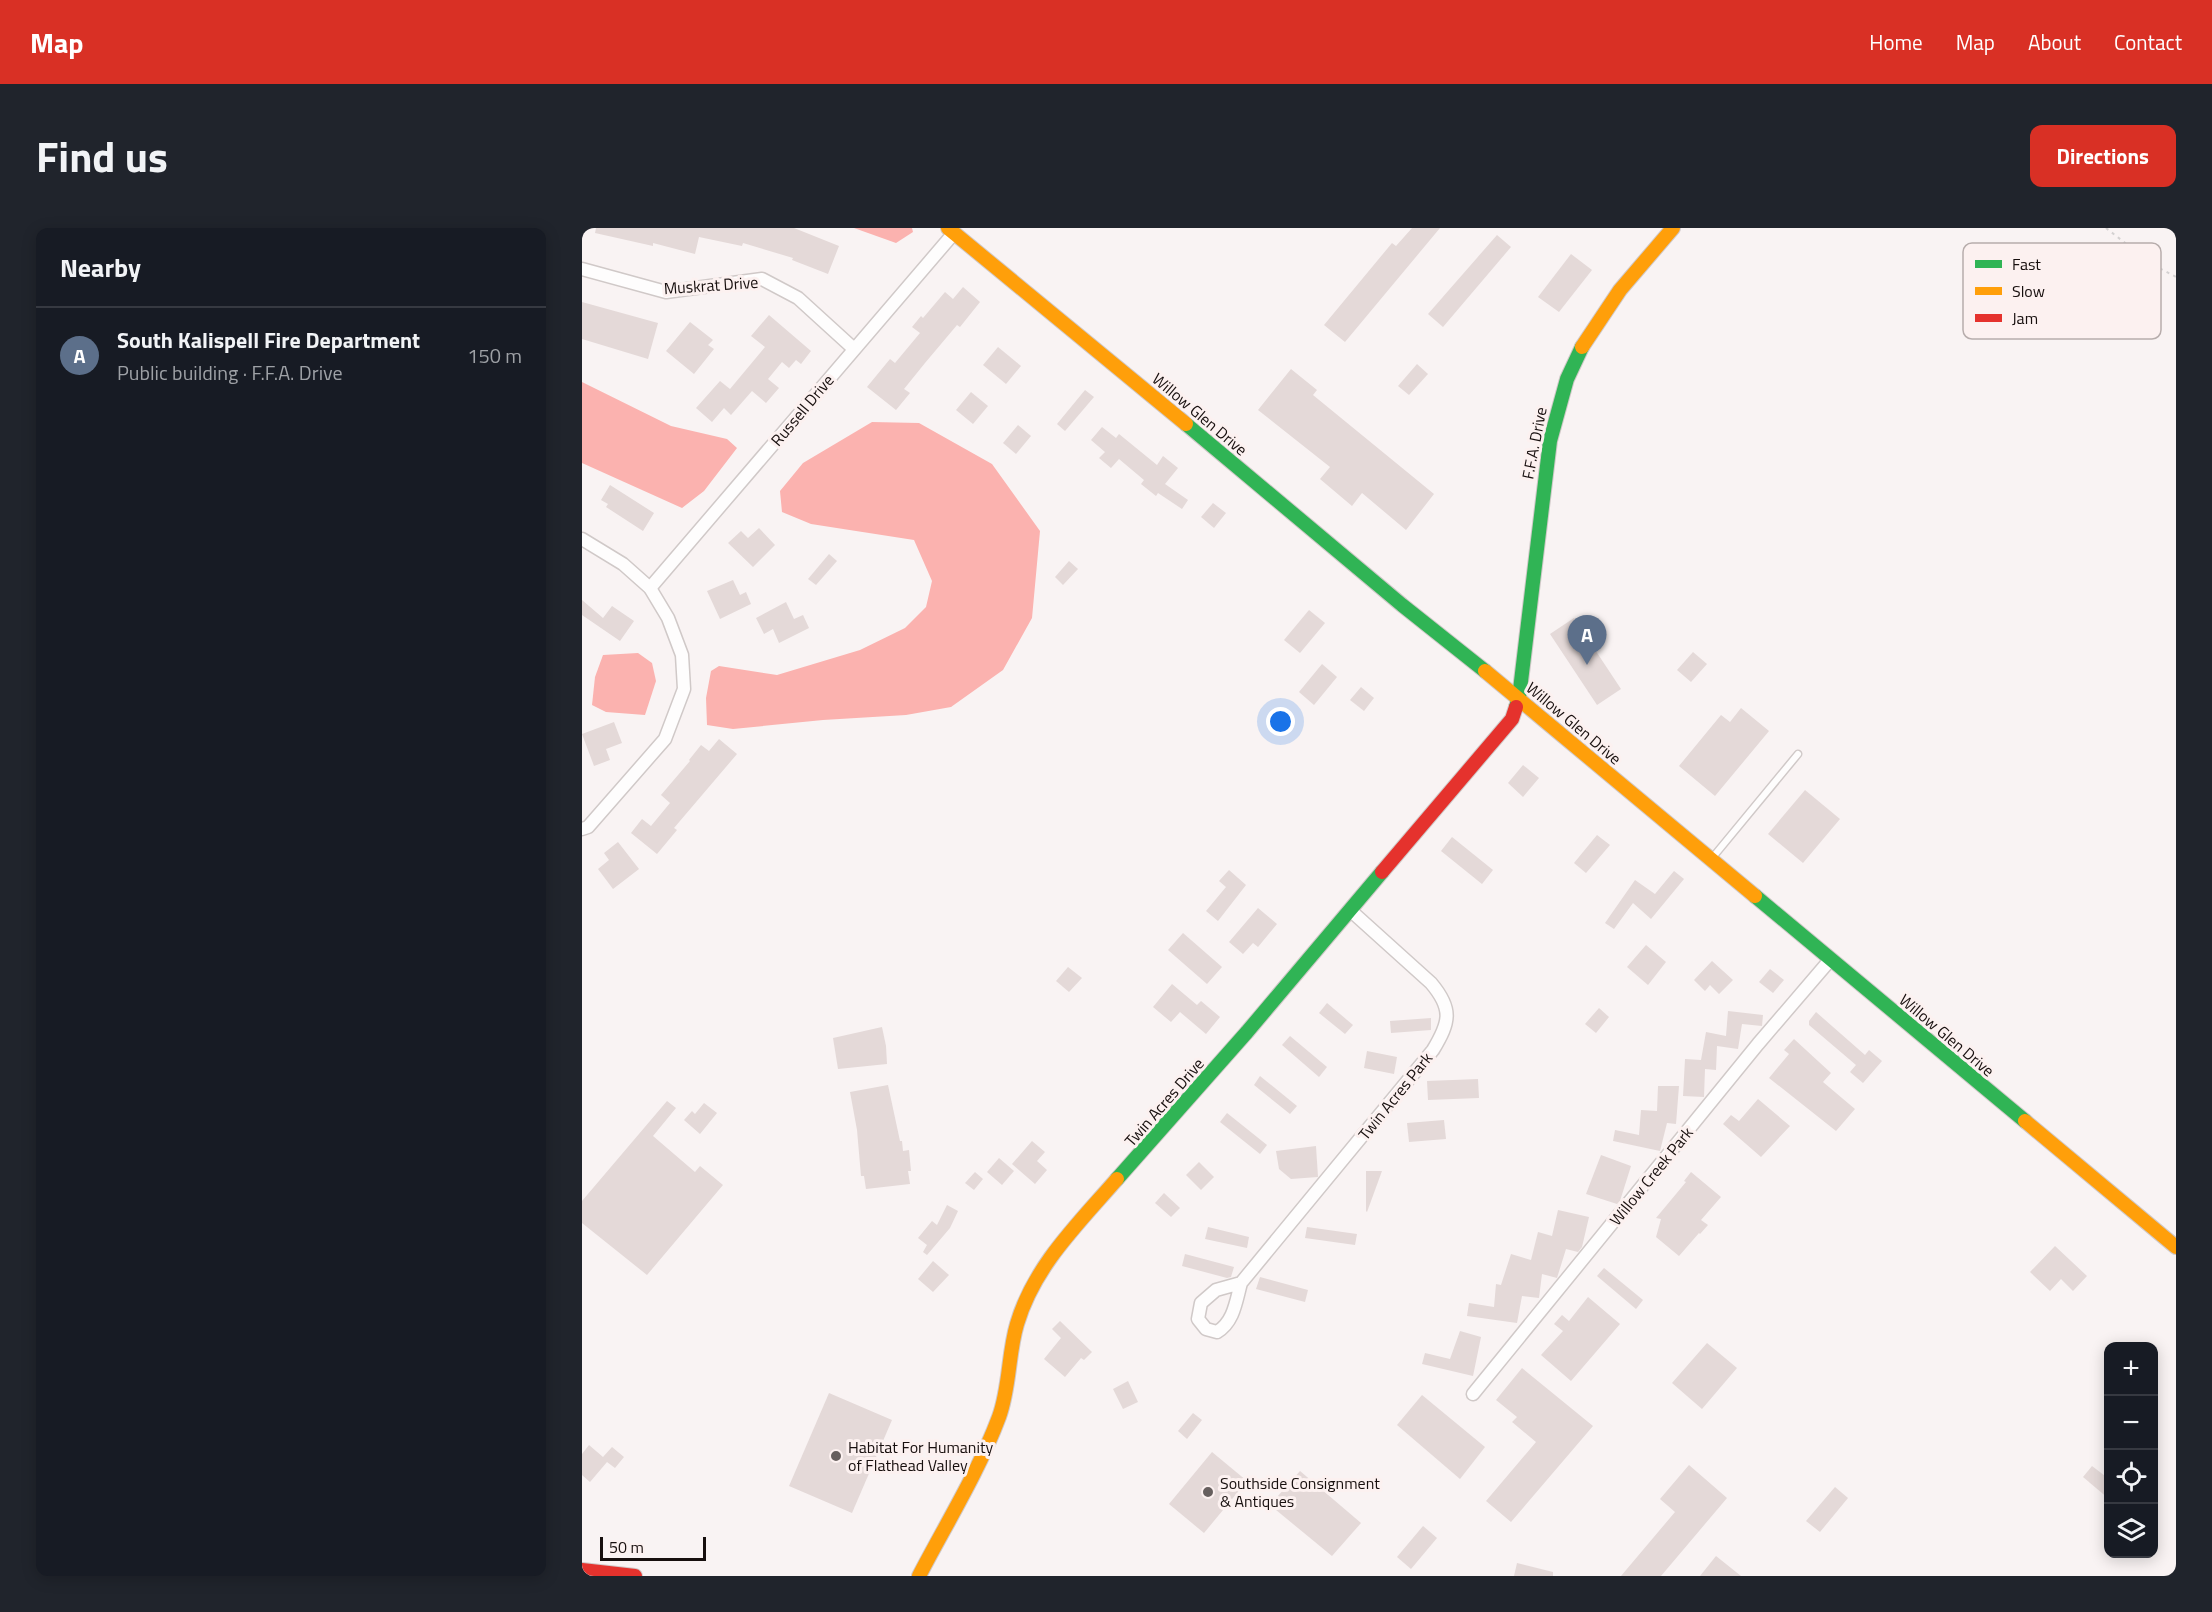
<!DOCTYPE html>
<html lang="en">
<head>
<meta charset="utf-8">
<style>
	body { margin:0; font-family:"Titillium Web",sans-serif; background:#20242c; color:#f1f3f6 }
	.controls { position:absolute; right:18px; bottom:18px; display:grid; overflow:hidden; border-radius:12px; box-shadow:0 3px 15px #0003 }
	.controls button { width:54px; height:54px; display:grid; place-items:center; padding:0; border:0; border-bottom:2px solid #363941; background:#171b24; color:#f1f3f6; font:30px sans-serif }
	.scale { position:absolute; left:18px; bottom:15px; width:106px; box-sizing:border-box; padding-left:6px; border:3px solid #170f0e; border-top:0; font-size:16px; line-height:21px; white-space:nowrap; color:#170f0e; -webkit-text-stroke:4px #fcf1f0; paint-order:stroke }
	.you { position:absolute; left:699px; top:494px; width:21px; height:21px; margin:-15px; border:4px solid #fff; border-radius:50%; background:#1a73e8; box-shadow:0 0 0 9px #1a73e833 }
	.badge { display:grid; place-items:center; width:39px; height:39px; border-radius:50%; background:#d93025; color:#fff; font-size:20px; font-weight:700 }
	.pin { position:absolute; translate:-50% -50px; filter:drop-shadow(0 2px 3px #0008) }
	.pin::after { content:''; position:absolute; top:32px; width:21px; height:18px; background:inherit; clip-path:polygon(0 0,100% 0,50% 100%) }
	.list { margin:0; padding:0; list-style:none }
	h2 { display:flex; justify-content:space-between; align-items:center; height:78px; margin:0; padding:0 24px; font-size:26px }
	h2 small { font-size:20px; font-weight:400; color:#9ea1a6 }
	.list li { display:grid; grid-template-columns:39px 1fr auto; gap:18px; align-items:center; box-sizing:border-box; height:96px; padding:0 24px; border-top:2px solid #363941 }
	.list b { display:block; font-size:22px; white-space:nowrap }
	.list p { margin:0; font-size:20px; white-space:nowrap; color:#9ea1a6 }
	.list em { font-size:20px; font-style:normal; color:#9ea1a6 }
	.icon { flex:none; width:33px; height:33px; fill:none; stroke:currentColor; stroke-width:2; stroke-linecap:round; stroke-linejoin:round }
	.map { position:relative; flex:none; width:1594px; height:1348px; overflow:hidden; border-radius:12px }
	header { display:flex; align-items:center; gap:36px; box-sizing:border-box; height:84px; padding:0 30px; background:#d93025; color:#fff }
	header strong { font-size:28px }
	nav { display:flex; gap:33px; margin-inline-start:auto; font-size:21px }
	.intro { display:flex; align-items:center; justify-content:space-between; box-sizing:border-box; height:144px; padding:0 36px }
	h1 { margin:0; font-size:42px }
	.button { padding:15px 27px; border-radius:12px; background:#d93025; color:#fff; font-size:21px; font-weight:700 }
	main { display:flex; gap:36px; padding:0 36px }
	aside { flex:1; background:#171b24; border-radius:12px; box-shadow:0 3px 15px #0003 }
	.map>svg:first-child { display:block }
</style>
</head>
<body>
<header>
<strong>Map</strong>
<nav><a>Home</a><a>Map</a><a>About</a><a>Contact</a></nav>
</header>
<div class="intro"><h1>Find us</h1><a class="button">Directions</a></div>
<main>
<aside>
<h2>Nearby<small></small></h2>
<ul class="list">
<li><span class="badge" style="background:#5c6f8a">A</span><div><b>South Kalispell Fire Department</b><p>Public building · F.F.A. Drive</p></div><em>150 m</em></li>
</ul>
</aside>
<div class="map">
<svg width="1594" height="1348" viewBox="0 0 1594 1348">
	<rect width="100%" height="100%" fill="#f9f3f3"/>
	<g fill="#fbb2af">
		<path d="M 272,0 L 330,0 L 331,4 L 314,15 Z"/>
		<path d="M 0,154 L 89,198 L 145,211 L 155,220 L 122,263 L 100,280 L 0,235 Z"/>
		<path d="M 290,194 L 337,195 L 410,236 L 458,303 L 450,390 L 421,442 L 369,479 L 324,487 L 241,492 L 151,501 L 125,497 L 124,470 L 129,443 L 137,438 L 195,447 L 278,422 L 323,400 L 344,379 L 350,353 L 332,312 L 229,296 L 200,284 L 198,263 L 221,235 Z"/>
		<path d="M 56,425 L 70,435 L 74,453 L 63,487 L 24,484 L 10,477 L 13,449 L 21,427 Z"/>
	</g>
	<g fill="#e4d9d8">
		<path d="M 14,0 L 212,0 L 257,18 L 246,46 L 210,32 L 211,30 L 161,15 L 160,18 L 117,9 L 113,26 L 71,15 L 71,18 L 13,5 Z"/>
		<path d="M 830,0 L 858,0 L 763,114 L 742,97 L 810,15 L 814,18 Z"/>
		<path d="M 915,7 L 929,19 L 861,99 L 846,86 Z"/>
		<path d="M 989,26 L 1010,42 L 977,84 L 956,69 Z"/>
		<path d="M 381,59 L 398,74 L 378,99 L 375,97 L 343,135 L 322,161 L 328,165 L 314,182 L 285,159 L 308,131 L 313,135 L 338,105 L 330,99 L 339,88 L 341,90 L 363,64 L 371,71 Z"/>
		<path d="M 0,74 L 76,95 L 66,131 L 0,111 Z"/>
		<path d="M 187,87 L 229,123 L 219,136 L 214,132 L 207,140 L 200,134 L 186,151 L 197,160 L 184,175 L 170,163 L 149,187 L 142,180 L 130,194 L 114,180 L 138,153 L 148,161 L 183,119 L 169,108 Z"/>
		<path d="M 108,94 L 131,112 L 126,117 L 132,121 L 112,146 L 84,123 Z"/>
		<path d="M 416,119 L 439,138 L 424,156 L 401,137 Z"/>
		<path d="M 835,136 L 846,146 L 827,167 L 816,158 Z"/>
		<path d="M 709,141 L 735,162 L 731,167 L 852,266 L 824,302 L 780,265 L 770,278 L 738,251 L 748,239 L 676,182 Z"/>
		<path d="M 503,162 L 512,169 L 483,203 L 475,196 Z"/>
		<path d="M 389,164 L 406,178 L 391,196 L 374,182 Z"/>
		<path d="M 436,197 L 449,208 L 434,226 L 421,215 Z"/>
		<path d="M 520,199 L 534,210 L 537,206 L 575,237 L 581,228 L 596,240 L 583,256 L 606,272 L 600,281 L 576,265 L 574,268 L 559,256 L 562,252 L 537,231 L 529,240 L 517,230 L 523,224 L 509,212 Z"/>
		<path d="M 28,257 L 72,285 L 61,303 L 24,279 L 26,276 L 19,272 Z"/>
		<path d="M 631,275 L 644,285 L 632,300 L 619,289 Z"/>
		<path d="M 177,300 L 193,317 L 171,339 L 146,315 L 159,303 L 166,310 Z"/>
		<path d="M 247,326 L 255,333 L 234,357 L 226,351 Z"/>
		<path d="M 487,333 L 496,341 L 481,357 L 473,349 Z"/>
		<path d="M 151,352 L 158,367 L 164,364 L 169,376 L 138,391 L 125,363 Z"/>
		<path d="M 0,372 L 21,390 L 30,378 L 52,393 L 38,413 L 0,387 Z"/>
		<path d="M 204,374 L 212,391 L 221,387 L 227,400 L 197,415 L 191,401 L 182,406 L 174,390 Z"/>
		<path d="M 727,382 L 743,395 L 718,425 L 702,412 Z"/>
		<path d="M 992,390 L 1039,461 L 1015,477 L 968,406 Z"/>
		<path d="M 1111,424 L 1125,436 L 1109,454 L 1095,442 Z"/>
		<path d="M 740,436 L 755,449 L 732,477 L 717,464 Z"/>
		<path d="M 779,459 L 792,470 L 782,483 L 768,472 Z"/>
		<path d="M 1159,480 L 1187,503 L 1133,568 L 1097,538 L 1139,487 L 1148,494 Z"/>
		<path d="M 32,494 L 40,515 L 24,521 L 28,532 L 12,538 L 0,506 Z"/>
		<path d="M 137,511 L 155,526 L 92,600 L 95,602 L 75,626 L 49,605 L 60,591 L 69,598 L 88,575 L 79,567 L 108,533 L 107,532 L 119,517 L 127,523 Z"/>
		<path d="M 941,537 L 957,550 L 941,569 L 926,555 Z"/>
		<path d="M 1223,562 L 1258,591 L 1221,635 L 1186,606 Z"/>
		<path d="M 1015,607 L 1028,617 L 1004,645 L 992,635 Z"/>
		<path d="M 870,609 L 911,642 L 900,656 L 859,623 Z"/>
		<path d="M 36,614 L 57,641 L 31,661 L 16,641 L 27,632 L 22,625 Z"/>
		<path d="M 647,642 L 664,657 L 636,693 L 624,683 L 644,659 L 637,653 Z"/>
		<path d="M 1092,643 L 1102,651 L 1069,691 L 1051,675 L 1032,701 L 1023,695 L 1053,652 L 1073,666 Z"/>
		<path d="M 676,680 L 695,696 L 676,719 L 671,715 L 661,726 L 647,714 Z"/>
		<path d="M 601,705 L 640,739 L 625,756 L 586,722 Z"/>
		<path d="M 1064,717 L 1084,734 L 1066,757 L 1045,739 Z"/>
		<path d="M 1130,733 L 1151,752 L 1137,766 L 1128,757 L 1123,763 L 1112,752 Z"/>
		<path d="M 486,739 L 500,750 L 487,764 L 474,753 Z"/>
		<path d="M 1188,741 L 1202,752 L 1191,765 L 1177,754 Z"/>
		<path d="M 590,756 L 615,777 L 619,773 L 638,789 L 624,806 L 598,784 L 589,794 L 571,779 Z"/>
		<path d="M 745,775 L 771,797 L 763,806 L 737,785 Z"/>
		<path d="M 1017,780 L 1027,789 L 1014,805 L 1003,796 Z"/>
		<path d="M 1146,783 L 1181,787 L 1180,798 L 1160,796 L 1156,821 L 1135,818 L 1134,842 L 1123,841 L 1122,869 L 1101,868 L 1103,831 L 1119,832 L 1124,804 L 1144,808 Z"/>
		<path d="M 1234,784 L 1283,827 L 1287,822 L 1300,833 L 1281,855 L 1268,844 L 1274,837 L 1227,797 L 1227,793 Z"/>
		<path d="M 849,790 L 849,802 L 809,805 L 808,793 Z"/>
		<path d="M 300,799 L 304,818 L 305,836 L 256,841 L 251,810 Z"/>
		<path d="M 708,808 L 745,839 L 737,849 L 700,817 Z"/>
		<path d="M 1212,811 L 1249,845 L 1241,854 L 1273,881 L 1254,903 L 1187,850 L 1207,826 L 1202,822 Z"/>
		<path d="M 785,823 L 815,829 L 812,846 L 782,840 Z"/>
		<path d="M 678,848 L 715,878 L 708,886 L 672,857 Z"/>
		<path d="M 896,851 L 897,870 L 846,872 L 845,853 Z"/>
		<path d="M 306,857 L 318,913 L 320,913 L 321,923 L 327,922 L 329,943 L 326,943 L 328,956 L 284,961 L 282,948 L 279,948 L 275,902 L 268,864 Z"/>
		<path d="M 1076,858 L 1097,858 L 1094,896 L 1085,895 L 1078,923 L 1031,913 L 1033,902 L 1057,907 L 1059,882 L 1075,883 Z"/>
		<path d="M 1176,871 L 1208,898 L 1179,929 L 1141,896 L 1149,887 L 1157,893 Z"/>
		<path d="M 85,873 L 94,880 L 71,908 L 113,944 L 118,938 L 141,957 L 65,1047 L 0,995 L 0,973 Z"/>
		<path d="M 122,875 L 135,885 L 118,906 L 102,892 L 110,883 L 113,886 Z"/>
		<path d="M 645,885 L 685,917 L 678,926 L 638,894 Z"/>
		<path d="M 862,892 L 864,911 L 827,914 L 825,895 Z"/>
		<path d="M 450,913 L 463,924 L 455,933 L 465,942 L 453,956 L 430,936 Z"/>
		<path d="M 734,918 L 736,949 L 709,951 L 697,941 L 694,923 Z"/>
		<path d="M 1019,927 L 1049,938 L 1038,973 L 1035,976 L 1004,966 Z"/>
		<path d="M 417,930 L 432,943 L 420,957 L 405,944 Z"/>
		<path d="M 617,934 L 632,949 L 619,962 L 604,947 Z"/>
		<path d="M 784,943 L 800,943 L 785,984 L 784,983 Z"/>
		<path d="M 393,944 L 401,951 L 392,962 L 383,955 Z"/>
		<path d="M 1109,944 L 1139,969 L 1119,992 L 1126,997 L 1118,1006 L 1117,1005 L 1097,1028 L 1074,1009 L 1079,991 L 1074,990 L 1104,954 L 1102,953 Z"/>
		<path d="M 582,965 L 598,980 L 589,989 L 573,975 Z"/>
		<path d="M 365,977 L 376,983 L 368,1000 L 345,1027 L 341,1024 L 345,1017 L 336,1010 L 350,993 L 355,997 Z"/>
		<path d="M 976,982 L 1007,989 L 1000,1019 L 996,1024 L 984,1021 L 975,1050 L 960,1046 L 957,1070 L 940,1068 L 935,1095 L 885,1088 L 887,1075 L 912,1079 L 914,1056 L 919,1057 L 929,1026 L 949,1032 L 956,1004 L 970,1008 Z"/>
		<path d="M 626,999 L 667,1009 L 665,1020 L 623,1011 Z"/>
		<path d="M 725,999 L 775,1006 L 773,1017 L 723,1010 Z"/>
		<path d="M 1473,1018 L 1505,1048 L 1491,1063 L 1479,1051 L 1468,1063 L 1448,1044 Z"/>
		<path d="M 603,1026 L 652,1039 L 649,1049 L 645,1050 L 600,1038 Z"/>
		<path d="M 351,1033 L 367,1047 L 351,1064 L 336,1051 Z"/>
		<path d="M 1022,1040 L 1061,1072 L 1054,1081 L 1015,1048 Z"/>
		<path d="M 678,1049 L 726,1062 L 723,1074 L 674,1061 Z"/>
		<path d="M 1006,1069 L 1038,1096 L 989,1153 L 959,1127 L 981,1103 L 972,1096 L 980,1087 L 987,1093 Z"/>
		<path d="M 478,1093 L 510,1124 L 502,1132 L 499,1130 L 483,1149 L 462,1131 L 479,1110 L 470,1101 Z"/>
		<path d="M 878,1103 L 899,1109 L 891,1148 L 840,1136 L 843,1125 L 868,1131 Z"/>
		<path d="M 1125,1115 L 1155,1140 L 1120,1181 L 1090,1155 Z"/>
		<path d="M 940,1140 L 1011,1198 L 929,1294 L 904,1273 L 954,1214 L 930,1194 L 935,1189 L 914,1172 Z"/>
		<path d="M 546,1153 L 556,1174 L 541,1181 L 531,1161 Z"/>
		<path d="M 247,1165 L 310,1192 L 270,1285 L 207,1258 Z"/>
		<path d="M 840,1167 L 903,1219 L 878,1251 L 815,1197 Z"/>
		<path d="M 611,1185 L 620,1192 L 605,1211 L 596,1203 Z"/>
		<path d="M 7,1217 L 21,1229 L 30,1219 L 42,1229 L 33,1240 L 25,1234 L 8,1254 L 0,1247 L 0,1226 Z"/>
		<path d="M 630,1224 L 665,1253 L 622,1305 L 587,1276 Z"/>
		<path d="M 1107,1237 L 1145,1270 L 1079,1348 L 1039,1348 L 1093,1284 L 1078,1271 Z"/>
		<path d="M 1510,1238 L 1527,1251 L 1527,1271 L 1501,1249 Z"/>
		<path d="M 718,1243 L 779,1295 L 750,1328 L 688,1277 Z"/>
		<path d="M 1253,1259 L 1266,1270 L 1238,1304 L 1224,1293 Z"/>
		<path d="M 841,1298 L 855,1310 L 829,1341 L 815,1329 Z"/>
		<path d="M 1134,1328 L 1159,1348 L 1118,1348 Z"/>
		<path d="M 935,1335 L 971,1344 L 971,1348 L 932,1348 Z"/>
	</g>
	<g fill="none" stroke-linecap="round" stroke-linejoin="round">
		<g stroke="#d0c9c8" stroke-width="9">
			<path id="lane" d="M 1131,629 L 1216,526"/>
		</g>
		<g stroke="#d0c9c8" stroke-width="15">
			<g id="street">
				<path d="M 0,41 L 84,64 L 180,51 L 216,70 L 272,121"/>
				<path d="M 0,311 L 41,336 L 68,360 L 86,390 L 100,427 L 102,461 L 83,511 L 6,599 L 0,601"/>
				<path d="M 68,360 L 372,5"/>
				<path d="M 659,1055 C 654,1073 652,1094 635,1104 L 624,1101 L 616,1091 L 619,1075 L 634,1062 L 659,1055 L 851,822 C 868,794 871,781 849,755 L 768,682"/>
				<path d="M 891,1166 L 1176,816 L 1248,732"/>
			</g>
		</g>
		<g stroke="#d0c9c8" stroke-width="16">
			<g id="fast">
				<path d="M 604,196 L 820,377 L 903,443"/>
				<path d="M 934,479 L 937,470 L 968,213 L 985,151 L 1000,119"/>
				<path d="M 1173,668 L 1443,893"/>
				<path d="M 535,951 L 665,804 L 800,644"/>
			</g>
		</g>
		<g stroke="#d0c9c8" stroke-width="16">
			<g id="slow">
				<path d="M 366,0 L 604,196"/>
				<path d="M 1000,119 L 1038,62 L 1091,0"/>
				<path d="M 903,443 L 1173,668"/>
				<path d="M 1443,893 L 1594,1019"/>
				<path d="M 337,1348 C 364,1296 396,1245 417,1189 C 428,1159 426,1126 435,1096 C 452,1038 496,996 535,951"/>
			</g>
		</g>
		<g stroke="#d0c9c8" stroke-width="16">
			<g id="jam">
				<path d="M 800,644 L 930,491 L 934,479"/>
				<path d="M 0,1342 L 53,1348"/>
			</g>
		</g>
		<path stroke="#d4d1d1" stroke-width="2" stroke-dasharray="3 4.5" stroke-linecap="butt" d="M 1524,0 L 1570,36 L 1594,49"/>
		<use href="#lane" stroke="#fefdfd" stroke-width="6"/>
		<use href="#street" stroke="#fefdfd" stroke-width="12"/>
		<use href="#fast" stroke="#30b455" stroke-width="14"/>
		<use href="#slow" stroke="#ff9f0a" stroke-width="14"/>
		<use href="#jam" stroke="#e5322d" stroke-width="14"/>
	</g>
	<g fill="#665f5e" stroke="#fcf1f0" stroke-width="2">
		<circle cx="254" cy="1228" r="6"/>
		<circle cx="626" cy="1264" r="6"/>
	</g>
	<g text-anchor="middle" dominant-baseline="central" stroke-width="6" stroke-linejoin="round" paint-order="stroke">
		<g font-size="16" fill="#170f0e" stroke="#fcf1f0">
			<text transform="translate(129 57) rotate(-4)">Muskrat Drive</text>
			<text transform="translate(220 182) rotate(-50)">Russell Drive</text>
			<text transform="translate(618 186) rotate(40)">Willow Glen Drive</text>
			<text transform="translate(952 215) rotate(-79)">F.F.A. Drive</text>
			<text transform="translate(992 495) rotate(40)">Willow Glen Drive</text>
			<text transform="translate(1365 807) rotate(40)">Willow Glen Drive</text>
			<text transform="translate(813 868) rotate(-51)">Twin Acres Park</text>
			<text transform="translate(582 874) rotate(-49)">Twin Acres Drive</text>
			<text transform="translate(1069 948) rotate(-51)">Willow Creek Park</text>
		</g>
		<g font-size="16" fill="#170f0e" stroke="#fcf1f0" text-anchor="start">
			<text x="266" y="1219">Habitat For Humanity<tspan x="266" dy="18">of Flathead Valley</tspan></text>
			<text x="638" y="1255">Southside Consignment<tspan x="638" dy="18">&amp; Antiques</tspan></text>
		</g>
	</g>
	<rect x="1381" y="15" width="198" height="96" rx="9" fill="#fcf1f0" stroke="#b7adac" stroke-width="1.5"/>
	<rect x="1393" y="32" width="27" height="8" fill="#30b455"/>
	<rect x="1393" y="59" width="27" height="8" fill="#ff9f0a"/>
	<rect x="1393" y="86" width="27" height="8" fill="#e5322d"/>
	<g font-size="16" fill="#170f0e">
		<text x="1430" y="42">Fast</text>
		<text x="1430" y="69">Slow</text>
		<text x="1430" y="96">Jam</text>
	</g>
</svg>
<div class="controls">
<button>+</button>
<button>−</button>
<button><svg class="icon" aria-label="locate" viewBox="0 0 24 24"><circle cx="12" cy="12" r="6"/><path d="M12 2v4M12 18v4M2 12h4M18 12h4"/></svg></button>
<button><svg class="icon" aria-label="layers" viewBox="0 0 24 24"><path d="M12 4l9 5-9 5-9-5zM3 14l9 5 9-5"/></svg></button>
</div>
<div class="scale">50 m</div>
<div class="you"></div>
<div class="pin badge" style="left:1005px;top:437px;background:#5c6f8a">A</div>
</div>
</main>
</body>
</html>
